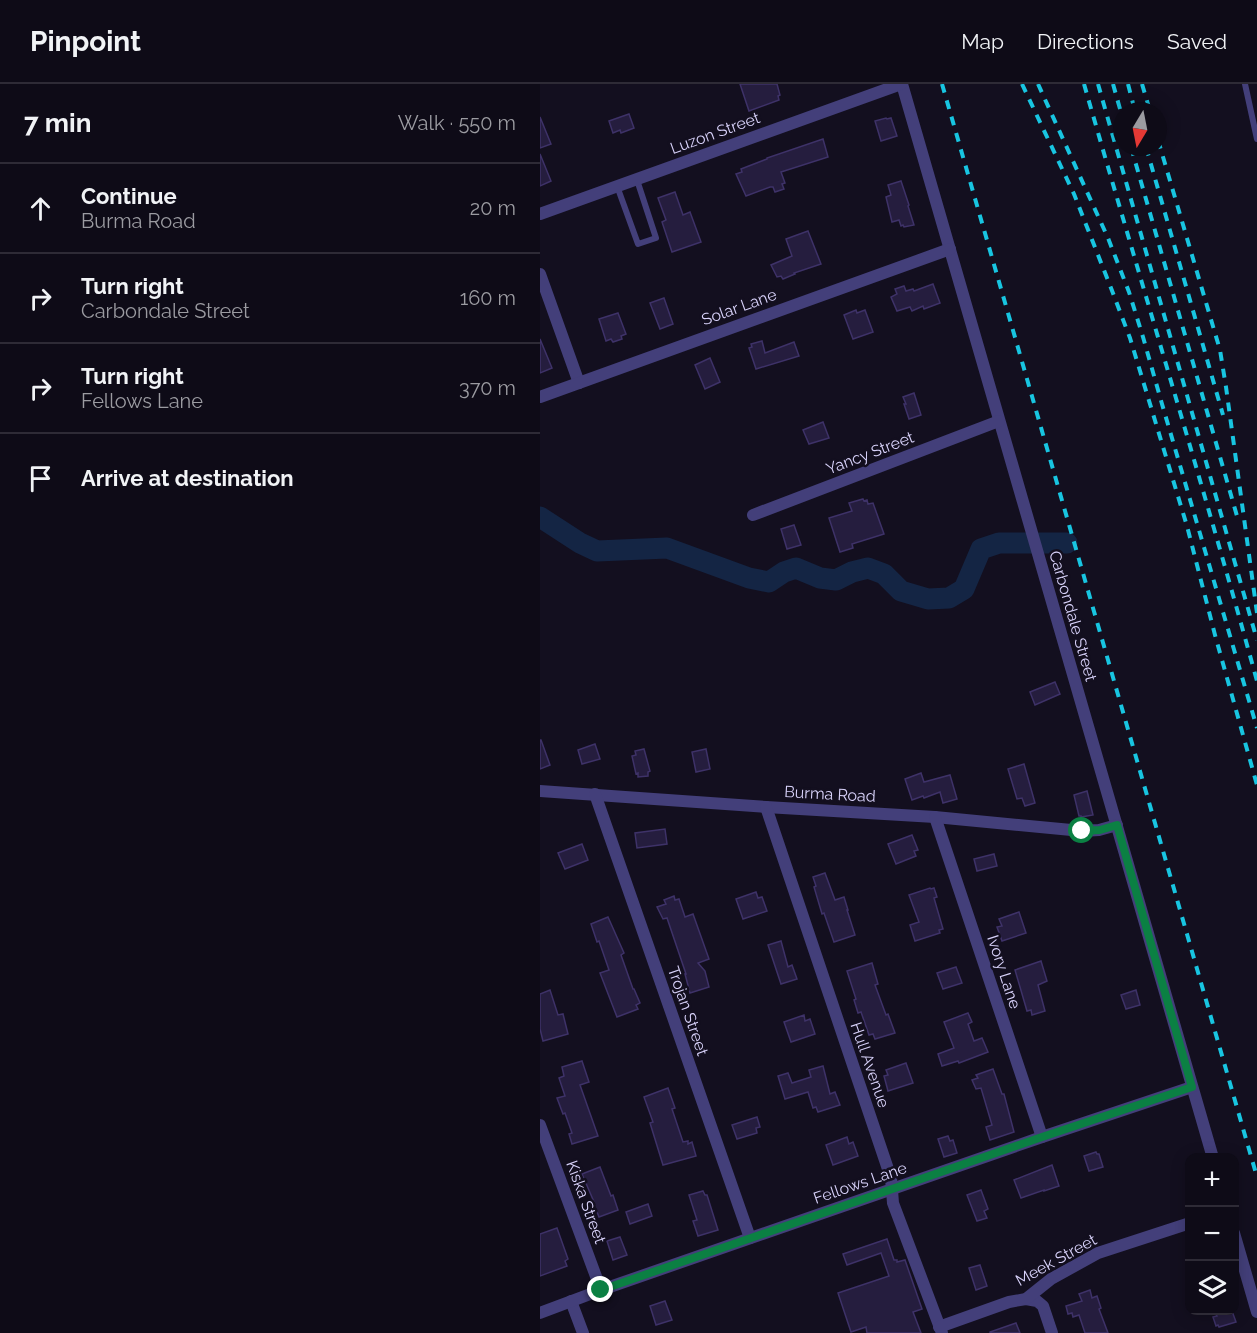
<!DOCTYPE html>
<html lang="en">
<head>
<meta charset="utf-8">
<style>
	body { margin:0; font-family:Raleway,sans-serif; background:#171420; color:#f1f3f6 }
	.controls { position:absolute; right:18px; bottom:18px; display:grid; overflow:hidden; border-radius:12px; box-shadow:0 3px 15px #0003 }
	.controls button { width:54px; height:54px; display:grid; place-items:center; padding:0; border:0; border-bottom:2px solid #2e2b36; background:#0e0b17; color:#f1f3f6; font:30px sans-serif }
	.compass { position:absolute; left:573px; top:18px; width:54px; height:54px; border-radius:50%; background:#0e0b17; box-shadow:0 3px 15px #0003; rotate:190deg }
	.stop { position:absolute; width:18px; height:18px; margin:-14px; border:4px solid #0b8043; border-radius:50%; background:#fff }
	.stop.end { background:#0b8043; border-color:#fff; box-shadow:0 2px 6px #0008 }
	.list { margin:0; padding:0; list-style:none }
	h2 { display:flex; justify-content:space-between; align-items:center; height:78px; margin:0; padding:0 24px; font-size:26px }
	h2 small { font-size:20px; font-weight:400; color:#9b9ba1 }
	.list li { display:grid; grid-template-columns:39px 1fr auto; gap:18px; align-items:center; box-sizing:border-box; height:90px; padding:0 24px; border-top:2px solid #2e2b36 }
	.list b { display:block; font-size:22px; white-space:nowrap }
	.list p { margin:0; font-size:20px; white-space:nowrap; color:#9b9ba1 }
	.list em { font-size:20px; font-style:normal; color:#9b9ba1 }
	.icon { flex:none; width:33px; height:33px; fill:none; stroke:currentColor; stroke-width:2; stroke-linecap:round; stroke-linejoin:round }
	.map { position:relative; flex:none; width:717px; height:1249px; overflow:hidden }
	header { display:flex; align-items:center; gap:36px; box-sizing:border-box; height:84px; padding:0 30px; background:#0e0b17; border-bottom:2px solid #2e2b36 }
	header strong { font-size:28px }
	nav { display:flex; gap:33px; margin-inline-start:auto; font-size:21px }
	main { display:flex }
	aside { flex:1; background:#0e0b17 }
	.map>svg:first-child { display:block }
</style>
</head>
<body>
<header>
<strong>Pinpoint</strong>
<nav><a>Map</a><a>Directions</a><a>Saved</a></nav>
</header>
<main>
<aside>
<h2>7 min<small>Walk · 550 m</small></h2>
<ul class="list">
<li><svg class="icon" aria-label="ahead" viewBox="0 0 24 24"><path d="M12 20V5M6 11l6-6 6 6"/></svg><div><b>Continue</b><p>Burma Road</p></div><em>20 m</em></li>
<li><svg class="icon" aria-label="right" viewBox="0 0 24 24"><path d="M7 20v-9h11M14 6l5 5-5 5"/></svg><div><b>Turn right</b><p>Carbondale Street</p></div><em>160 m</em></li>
<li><svg class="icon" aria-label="right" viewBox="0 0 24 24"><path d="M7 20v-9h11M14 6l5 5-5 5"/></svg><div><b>Turn right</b><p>Fellows Lane</p></div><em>370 m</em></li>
<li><svg class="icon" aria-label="arrive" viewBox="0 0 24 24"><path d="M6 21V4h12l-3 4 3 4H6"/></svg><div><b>Arrive at destination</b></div></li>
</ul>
</aside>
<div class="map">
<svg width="717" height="1249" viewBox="0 0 717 1249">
	<rect width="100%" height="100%" fill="#130f1f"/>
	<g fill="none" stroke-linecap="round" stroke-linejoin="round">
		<path stroke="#142544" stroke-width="21" d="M 0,433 L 40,459 L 57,467 L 127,464 L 209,494 L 229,498 L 244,488 L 256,484 L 280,494 L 296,496 L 312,488 L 328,484 L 344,490 L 361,507 L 388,515 L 409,514 L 424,505 L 441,465 L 459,459 L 527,459"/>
	</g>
	<g fill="#251d3e" stroke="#3e3268" stroke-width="1.5">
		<path d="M 200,0 L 237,0 L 240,11 L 238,12 L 239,16 L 209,27 Z"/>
		<path d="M 89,30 L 94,44 L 81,49 L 80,46 L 73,49 L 69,37 Z"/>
		<path d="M 0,33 L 11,60 L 0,64 Z"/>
		<path d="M 346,34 L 347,35 L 351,34 L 357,52 L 341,57 L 335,37 Z"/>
		<path d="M 283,55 L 288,73 L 241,88 L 245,99 L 242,100 L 244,105 L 235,108 L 233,103 L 230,103 L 206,112 L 196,90 L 202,88 L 201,85 L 227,75 L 227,74 Z"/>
		<path d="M 0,70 L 11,97 L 0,102 Z"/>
		<path d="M 361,97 L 369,121 L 368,122 L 374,141 L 364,143 L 363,141 L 361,142 L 359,136 L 352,138 L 346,113 L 351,111 L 348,101 Z"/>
		<path d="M 135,108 L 143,131 L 150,128 L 161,158 L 132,168 L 122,138 L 126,136 L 118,114 Z"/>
		<path d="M 268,147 L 281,180 L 254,189 L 255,190 L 243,195 L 241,192 L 237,193 L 231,181 L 252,172 L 246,155 Z"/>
		<path d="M 393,200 L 400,219 L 384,225 L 383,222 L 372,227 L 370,223 L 357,227 L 351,213 L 357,210 L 355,205 L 364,202 L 366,207 L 373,205 L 374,207 Z"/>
		<path d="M 124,214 L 133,240 L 120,245 L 110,219 Z"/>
		<path d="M 316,226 L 317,229 L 325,226 L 333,248 L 313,255 L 304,231 Z"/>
		<path d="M 78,229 L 86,250 L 81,252 L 82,255 L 73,258 L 71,255 L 66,257 L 59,235 Z"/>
		<path d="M 0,255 L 12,284 L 0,289 Z"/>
		<path d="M 222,257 L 225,269 L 254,258 L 259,272 L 216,285 L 209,264 L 212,263 L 211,260 Z"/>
		<path d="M 170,274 L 180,298 L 165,305 L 155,281 Z"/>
		<path d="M 374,309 L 381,331 L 369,335 L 364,320 L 366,320 L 363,313 Z"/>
		<path d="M 283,338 L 289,354 L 269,360 L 263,346 Z"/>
		<path d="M 323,415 L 324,417 L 327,416 L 328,420 L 333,419 L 344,450 L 312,460 L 313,464 L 300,468 L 289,434 L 312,427 L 309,419 Z"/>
		<path d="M 254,441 L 261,461 L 247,465 L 241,445 Z"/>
		<path d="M 515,598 L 520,610 L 495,621 L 490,608 Z"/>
		<path d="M 0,656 L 1,656 L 10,681 L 0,685 Z"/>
		<path d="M 55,660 L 60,675 L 42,680 L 38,666 Z"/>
		<path d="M 104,665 L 110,687 L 108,688 L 108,692 L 98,693 L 98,689 L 96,690 L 92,672 L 96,671 L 95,667 Z"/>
		<path d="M 166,665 L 170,685 L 156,688 L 152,668 Z"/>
		<path d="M 484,680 L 495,719 L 485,722 L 482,714 L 477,715 L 468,685 Z"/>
		<path d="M 381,689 L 384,698 L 410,691 L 417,715 L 403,719 L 400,708 L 384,714 L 383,712 L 372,716 L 365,695 Z"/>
		<path d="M 547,707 L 553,731 L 541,733 L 541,732 L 539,732 L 534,711 Z"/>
		<path d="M 125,745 L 127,760 L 97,764 L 95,749 Z"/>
		<path d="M 372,751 L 378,766 L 374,767 L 376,772 L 356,780 L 348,760 Z"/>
		<path d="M 42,760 L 48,776 L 25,785 L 18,769 Z"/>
		<path d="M 454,770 L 457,782 L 437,787 L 434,775 Z"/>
		<path d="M 285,789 L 295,816 L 304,813 L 308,826 L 307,826 L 315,851 L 294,858 L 284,829 L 282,830 L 274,803 L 276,802 L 273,793 Z"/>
		<path d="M 390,804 L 391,805 L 394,804 L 397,813 L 394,814 L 403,845 L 399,846 L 400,849 L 375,857 L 370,841 L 379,838 L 369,811 Z"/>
		<path d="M 216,808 L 218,814 L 222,813 L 227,827 L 203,835 L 196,815 Z"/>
		<path d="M 134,812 L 135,816 L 139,815 L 145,833 L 153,830 L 169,875 L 158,879 L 165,887 L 169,903 L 150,909 L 145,890 L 146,890 L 127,834 L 123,835 L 117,823 L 126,820 L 124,816 Z"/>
		<path d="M 479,828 L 486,849 L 462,857 L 457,843 L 462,842 L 459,835 Z"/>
		<path d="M 68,833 L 84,869 L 81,871 L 93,905 L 94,905 L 100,919 L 96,921 L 98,925 L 77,933 L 60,889 L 69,886 L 59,857 L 57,858 L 51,840 Z"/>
		<path d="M 241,857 L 248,883 L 252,881 L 257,895 L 241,900 L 228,861 Z"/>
		<path d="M 501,877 L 507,897 L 498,901 L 505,927 L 492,931 L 491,926 L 487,927 L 475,886 Z"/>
		<path d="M 332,879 L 338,900 L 335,901 L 346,931 L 348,930 L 355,949 L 335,955 L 333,950 L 329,951 L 321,928 L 318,929 L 314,916 L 316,915 L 307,887 Z"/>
		<path d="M 416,883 L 422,899 L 403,905 L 397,889 Z"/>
		<path d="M 10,906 L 18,931 L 23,930 L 28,950 L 3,957 L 0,945 L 0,910 Z"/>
		<path d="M 596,906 L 600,921 L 586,925 L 581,911 Z"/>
		<path d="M 428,929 L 432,938 L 428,940 L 434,957 L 442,954 L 448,968 L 419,979 L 418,977 L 402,982 L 398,970 L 414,964 L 404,938 Z"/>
		<path d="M 264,931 L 265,937 L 270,935 L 275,950 L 251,958 L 244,938 Z"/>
		<path d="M 42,977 L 49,998 L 40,1001 L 58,1052 L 32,1060 L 29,1050 L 32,1049 L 25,1029 L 23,1030 L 17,1014 L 25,1012 L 19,994 L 24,992 L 22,983 Z"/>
		<path d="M 366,979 L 373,999 L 348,1007 L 344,992 L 348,991 L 346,986 Z"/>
		<path d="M 283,982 L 290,1010 L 295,1008 L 300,1021 L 278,1028 L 276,1023 L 273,1024 L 268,1008 L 245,1015 L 238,992 L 248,989 L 252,999 L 271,993 L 269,986 Z"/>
		<path d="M 453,985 L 462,1010 L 464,1010 L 474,1048 L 450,1056 L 446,1043 L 452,1041 L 441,1004 L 436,1005 L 432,996 L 438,994 L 436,991 Z"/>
		<path d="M 128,1004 L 135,1024 L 132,1025 L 143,1058 L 148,1057 L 148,1060 L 152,1058 L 156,1072 L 123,1081 L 110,1039 L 113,1038 L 104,1013 Z"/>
		<path d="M 217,1033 L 220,1043 L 216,1044 L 217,1049 L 197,1055 L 192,1041 Z"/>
		<path d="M 408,1052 L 410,1057 L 413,1056 L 417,1069 L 404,1073 L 398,1055 Z"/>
		<path d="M 307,1053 L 309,1060 L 313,1058 L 318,1072 L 293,1081 L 286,1061 Z"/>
		<path d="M 556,1068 L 557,1070 L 559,1070 L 563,1083 L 549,1087 L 544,1072 Z"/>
		<path d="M 512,1081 L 519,1102 L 504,1107 L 504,1106 L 481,1114 L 474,1096 Z"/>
		<path d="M 60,1083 L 71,1112 L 73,1111 L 78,1126 L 59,1133 L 57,1128 L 53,1129 L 50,1120 L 54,1118 L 42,1090 Z"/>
		<path d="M 441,1106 L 448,1125 L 444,1127 L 447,1134 L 437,1137 L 427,1111 Z"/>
		<path d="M 163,1107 L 165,1111 L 167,1111 L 178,1146 L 158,1152 L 153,1137 L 157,1136 L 149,1111 Z"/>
		<path d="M 108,1120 L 112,1132 L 90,1140 L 86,1128 Z"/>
		<path d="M 17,1144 L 28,1175 L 25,1177 L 27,1182 L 0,1192 L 0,1150 Z"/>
		<path d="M 80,1153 L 87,1171 L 73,1176 L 67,1157 Z"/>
		<path d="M 347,1155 L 354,1176 L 357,1176 L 357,1178 L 365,1176 L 382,1225 L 373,1228 L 381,1249 L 327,1249 L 326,1243 L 311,1248 L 298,1209 L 349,1192 L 341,1169 L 307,1181 L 303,1170 Z"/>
		<path d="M 440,1181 L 447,1202 L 436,1206 L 429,1184 Z"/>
		<path d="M 550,1206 L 552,1214 L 557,1212 L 561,1224 L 559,1225 L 568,1249 L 545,1249 L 539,1231 L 533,1233 L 532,1229 L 528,1230 L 526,1222 L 542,1217 L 539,1210 Z"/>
		<path d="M 125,1217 L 132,1236 L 116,1241 L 110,1222 Z"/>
		<path d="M 685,1227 L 692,1227 L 696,1238 L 679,1243 L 678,1241 L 676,1242 L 673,1233 L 677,1232 L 676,1230 Z"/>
		<path d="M 476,1239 L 480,1249 L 450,1249 L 450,1248 Z"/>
	</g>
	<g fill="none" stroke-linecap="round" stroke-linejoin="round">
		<g stroke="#433f7a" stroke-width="6">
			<path d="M 705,0 L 717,55"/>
			<path d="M 77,102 L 98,160 L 116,154 L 97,96"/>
		</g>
		<g stroke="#433f7a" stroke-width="12">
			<path d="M 362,0 L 673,1074"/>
			<path d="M 0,130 L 361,0"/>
			<path d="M 0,190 L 39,299"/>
			<path d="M 0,313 L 410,165"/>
			<path d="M 213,431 L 459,337"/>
			<path d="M 0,707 L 226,723 L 395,733 L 542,747 L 559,746 L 577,741"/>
			<path d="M 55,710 L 210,1154"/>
			<path d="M 226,723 L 351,1094 L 353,1119 L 402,1249"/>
			<path d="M 395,733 L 502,1053"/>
			<path d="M 0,1041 L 61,1206"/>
			<path d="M 694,1149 L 717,1228"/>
			<path d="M 486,1215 L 497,1217 L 503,1222 L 512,1249"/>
			<path d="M 31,1217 L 43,1249"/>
			<path d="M 0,1229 L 61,1206 L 502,1053 L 652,1003"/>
			<path d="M 399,1243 L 469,1218 L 486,1215 L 511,1195 L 558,1169 L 650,1139"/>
		</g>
		<g stroke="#18c5e1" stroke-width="4" stroke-dasharray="9 8" stroke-linecap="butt">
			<path d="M 402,0 L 717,1093"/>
			<path d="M 482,0 L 534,110 L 571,204 L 590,254 L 647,442 L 675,551 L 717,701"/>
			<path d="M 498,0 L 568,154 L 589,208 L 603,253 L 622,320 L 717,644"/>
			<path d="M 544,0 C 601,199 662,397 717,597"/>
			<path d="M 558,0 L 717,556"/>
			<path d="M 573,0 L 582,32"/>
			<path d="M 588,0 L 595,27"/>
			<path d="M 602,0 L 610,27"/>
			<path d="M 618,56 L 680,266 L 686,303 L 717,529"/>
			<path d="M 591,63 L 697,432"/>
			<path d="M 606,63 L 683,331"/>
		</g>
	</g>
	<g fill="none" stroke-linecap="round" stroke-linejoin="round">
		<path stroke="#0b8043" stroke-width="8" d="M 61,1206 L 502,1053 L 652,1003 L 577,741 L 560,746 L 542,747"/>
	</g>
	<g text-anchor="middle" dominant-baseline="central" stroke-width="5" stroke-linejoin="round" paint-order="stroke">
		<g font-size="16" fill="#d8d2fa" stroke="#130f1f">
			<text transform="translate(175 49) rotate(-20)">Luzon Street</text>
			<text transform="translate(199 223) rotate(-20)">Solar Lane</text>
			<text transform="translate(330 369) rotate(-21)">Yancy Street</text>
			<text transform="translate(533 532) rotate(74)">Carbondale Street</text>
			<text transform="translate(290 710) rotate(3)">Burma Road</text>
			<text transform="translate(464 888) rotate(72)">Ivory Lane</text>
			<text transform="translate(148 927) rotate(71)">Trojan Street</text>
			<text transform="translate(330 981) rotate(71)">Hull Avenue</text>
			<text transform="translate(320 1099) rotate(-19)">Fellows Lane</text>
			<text transform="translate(46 1118) rotate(70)">Kiska Street</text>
			<text transform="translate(516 1176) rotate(-29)">Meek Street</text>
		</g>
	</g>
</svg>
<div class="controls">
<button>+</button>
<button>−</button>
<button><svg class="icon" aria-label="layers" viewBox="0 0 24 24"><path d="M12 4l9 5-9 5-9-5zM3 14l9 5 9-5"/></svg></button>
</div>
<svg class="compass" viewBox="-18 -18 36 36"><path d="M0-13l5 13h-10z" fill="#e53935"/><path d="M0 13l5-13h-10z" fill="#9b9ba1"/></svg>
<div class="stop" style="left:542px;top:747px"></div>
<div class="stop end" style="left:61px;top:1206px"></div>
</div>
</main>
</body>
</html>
